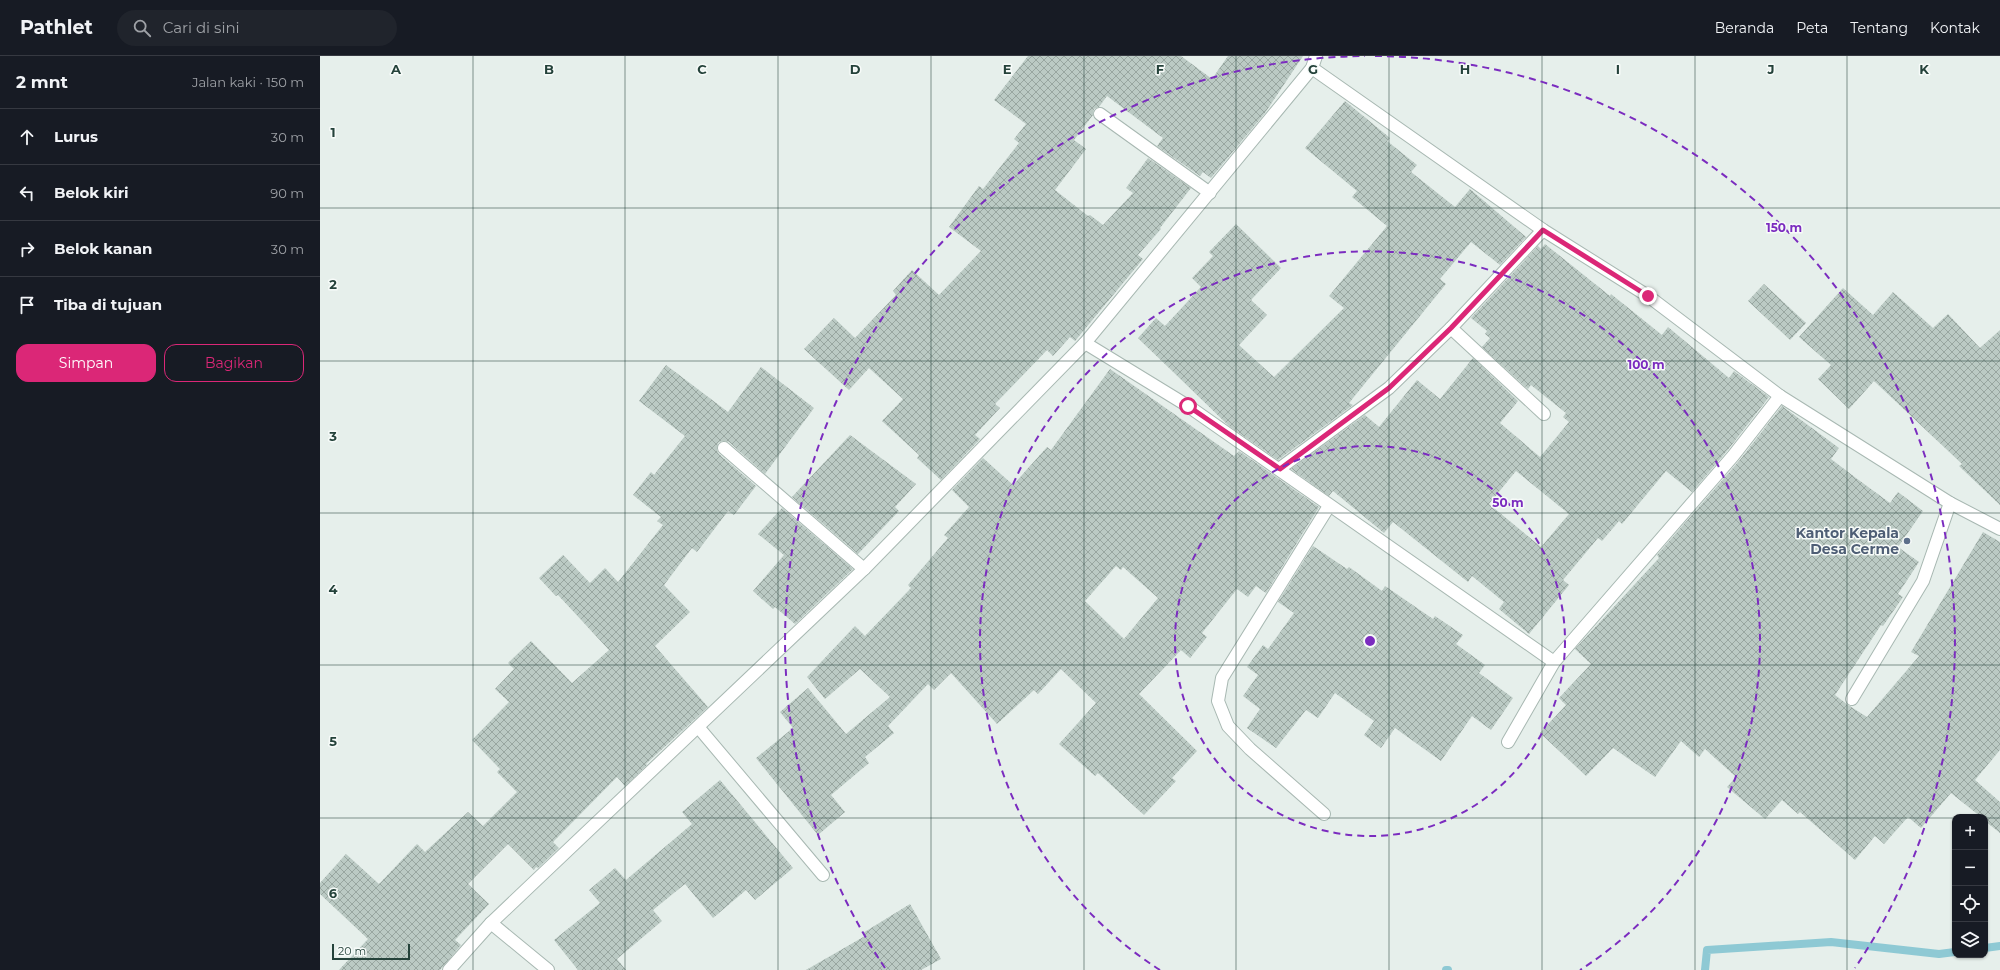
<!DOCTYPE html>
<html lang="id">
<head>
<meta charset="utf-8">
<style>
	body { margin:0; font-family:Montserrat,sans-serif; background:#20242c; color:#f1f3f6 }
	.controls { position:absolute; right:12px; bottom:12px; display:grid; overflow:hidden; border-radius:8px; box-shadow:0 1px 3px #0004 }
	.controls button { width:36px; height:36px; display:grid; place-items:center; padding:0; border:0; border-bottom:1px solid #363941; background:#171b24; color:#f1f3f6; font:20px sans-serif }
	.scale { position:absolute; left:12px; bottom:10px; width:78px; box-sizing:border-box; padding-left:4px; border:2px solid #24423a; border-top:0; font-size:11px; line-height:14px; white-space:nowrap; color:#24423a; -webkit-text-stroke:3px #f7fbf9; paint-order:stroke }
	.stop { position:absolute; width:12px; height:12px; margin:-9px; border:3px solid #db2777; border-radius:50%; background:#fff }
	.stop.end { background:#db2777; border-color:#fff; box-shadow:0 1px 4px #0008 }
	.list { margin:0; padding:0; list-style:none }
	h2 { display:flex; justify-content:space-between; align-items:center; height:52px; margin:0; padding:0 16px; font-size:17px }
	h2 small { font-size:13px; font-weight:400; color:#9ea1a6 }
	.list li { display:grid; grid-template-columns:26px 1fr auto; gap:12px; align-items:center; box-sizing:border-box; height:56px; padding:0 16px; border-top:1px solid #363941 }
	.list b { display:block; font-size:15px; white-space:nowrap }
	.list em { font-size:13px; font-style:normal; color:#9ea1a6 }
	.actions { display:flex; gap:8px; padding:12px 16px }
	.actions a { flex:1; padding:9px 0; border:1px solid #db2777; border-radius:12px; text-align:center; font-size:14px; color:#db2777 }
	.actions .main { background:#db2777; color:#fff }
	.icon { flex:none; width:22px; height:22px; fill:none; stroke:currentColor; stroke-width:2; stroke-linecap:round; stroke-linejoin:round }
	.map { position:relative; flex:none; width:1680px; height:914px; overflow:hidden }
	header { display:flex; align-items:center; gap:24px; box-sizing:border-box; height:56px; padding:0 20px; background:#171b24; border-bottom:1px solid #363941 }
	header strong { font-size:19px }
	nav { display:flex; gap:22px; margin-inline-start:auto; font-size:14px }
	.search { width:280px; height:36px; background:#20242c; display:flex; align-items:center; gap:10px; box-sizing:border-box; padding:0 14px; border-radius:22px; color:#9ea1a6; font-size:15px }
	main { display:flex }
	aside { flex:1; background:#171b24 }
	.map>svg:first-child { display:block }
</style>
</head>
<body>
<header>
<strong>Pathlet</strong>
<div class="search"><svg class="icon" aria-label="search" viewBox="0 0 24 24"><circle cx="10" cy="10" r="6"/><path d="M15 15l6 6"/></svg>Cari di sini</div>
<nav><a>Beranda</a><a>Peta</a><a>Tentang</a><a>Kontak</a></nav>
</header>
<main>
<aside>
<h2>2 mnt<small>Jalan kaki · 150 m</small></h2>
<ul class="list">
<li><svg class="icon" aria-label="ahead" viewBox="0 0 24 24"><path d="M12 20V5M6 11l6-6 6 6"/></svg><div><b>Lurus</b></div><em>30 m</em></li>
<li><svg class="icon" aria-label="left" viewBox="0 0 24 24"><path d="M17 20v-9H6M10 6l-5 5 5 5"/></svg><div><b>Belok kiri</b></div><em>90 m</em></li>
<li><svg class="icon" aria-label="right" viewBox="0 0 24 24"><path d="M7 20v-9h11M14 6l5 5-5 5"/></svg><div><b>Belok kanan</b></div><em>30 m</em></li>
<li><svg class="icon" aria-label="arrive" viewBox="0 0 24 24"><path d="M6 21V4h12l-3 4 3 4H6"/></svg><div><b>Tiba di tujuan</b></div></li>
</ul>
<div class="actions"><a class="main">Simpan</a><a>Bagikan</a></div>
</aside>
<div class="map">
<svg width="1680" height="914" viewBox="0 0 1680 914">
	<defs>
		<pattern id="building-cross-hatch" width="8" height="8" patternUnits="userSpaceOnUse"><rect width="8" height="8" fill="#bbcac4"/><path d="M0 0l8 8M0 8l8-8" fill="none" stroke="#98a6a0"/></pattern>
	</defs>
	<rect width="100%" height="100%" fill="#e6efeb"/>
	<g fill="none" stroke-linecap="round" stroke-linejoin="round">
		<g stroke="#8ec9d4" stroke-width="8">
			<path d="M 1665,892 L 1680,890"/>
			<path d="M 1126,914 L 1128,914"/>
			<path d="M 1385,914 L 1387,894 L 1511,886 L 1619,898 L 1635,896"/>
		</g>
	</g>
	<g fill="url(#building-cross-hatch)" fill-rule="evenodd">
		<path d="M 708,0 L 861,0 L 892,23 L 908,0 L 983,0 L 945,57 L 891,122 L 883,116 L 880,120 L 837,90 L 843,82 L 787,40 L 779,51 L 774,53 L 773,59 L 754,84 L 766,93 L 735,134 L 768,160 L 770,159 L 783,169 L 813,137 L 806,132 L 828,102 L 871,132 L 840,172 L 841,173 L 818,199 L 823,203 L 755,285 L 750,281 L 733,300 L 727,294 L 704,318 L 675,348 L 680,352 L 655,379 L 660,383 L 621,424 L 597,402 L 599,399 L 562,365 L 583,343 L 549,312 L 529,334 L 484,293 L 514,262 L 535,282 L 576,239 L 573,235 L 592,214 L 619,239 L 661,195 L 629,171 L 659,130 L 663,133 L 699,87 L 694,83 L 706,68 L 674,44 Z"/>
		<path d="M 1025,45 L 1070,82 L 1067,85 L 1097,109 L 1091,116 L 1135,151 L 1150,133 L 1206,181 L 1180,209 L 1151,186 L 1120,223 L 1126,228 L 1029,347 L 1033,349 L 958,404 L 909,370 L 818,282 L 836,262 L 845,270 L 881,231 L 872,222 L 893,200 L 889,196 L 916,168 L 961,212 L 931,244 L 947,259 L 919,289 L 954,321 L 1024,252 L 1009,240 L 1067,170 L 1032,141 L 1037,135 L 985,92 Z"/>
		<path d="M 1225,188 L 1290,240 L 1291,238 L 1342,279 L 1348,271 L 1409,322 L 1414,315 L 1449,341 L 1407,395 L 1372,436 L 1346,415 L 1302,468 L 1299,465 L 1282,485 L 1278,482 L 1243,524 L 1249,529 L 1209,578 L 1179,553 L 1184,546 L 1152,520 L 1148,526 L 1073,466 L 1064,477 L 1013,435 L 1009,440 L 971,413 L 1045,359 L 1059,371 L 1097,324 L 1120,343 L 1153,302 L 1198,345 L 1180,367 L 1220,401 L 1249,366 L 1243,361 L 1246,357 L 1211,329 L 1208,333 L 1162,291 L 1170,282 L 1165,278 L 1167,275 L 1151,262 L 1218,190 L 1221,193 ZM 1196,415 L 1249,458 L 1221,491 L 1169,448 Z"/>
		<path d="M 1444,228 L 1486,267 L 1470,284 L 1428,245 Z"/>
		<path d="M 1523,232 L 1553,259 L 1573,236 L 1613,272 L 1628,258 L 1660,292 L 1680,274 L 1680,449 L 1639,410 L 1642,408 L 1554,325 L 1529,353 L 1498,323 L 1511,309 L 1479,281 Z"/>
		<path d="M 346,309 L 408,356 L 441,311 L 494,352 L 445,418 L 409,386 L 402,385 L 398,387 L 397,394 L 399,398 L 436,430 L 414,459 L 408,455 L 377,496 L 372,492 L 344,529 L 370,556 L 335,590 L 388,651 L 326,708 L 327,709 L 305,730 L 297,721 L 233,786 L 239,792 L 218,812 L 216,811 L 214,814 L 188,788 L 148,828 L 169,848 L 135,884 L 141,889 L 120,914 L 19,914 L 48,883 L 0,838 L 0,827 L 26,798 L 59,828 L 97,788 L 105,796 L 148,756 L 163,770 L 197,736 L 177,716 L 180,713 L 152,684 L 189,646 L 175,633 L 194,613 L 188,607 L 211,585 L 252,627 L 289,594 L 238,539 L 236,540 L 219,522 L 243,499 L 270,527 L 285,512 L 298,526 L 343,469 L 337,465 L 341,461 L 313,439 L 331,416 L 334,419 L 365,380 L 319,345 Z"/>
		<path d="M 790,313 L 914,400 L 919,395 L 999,451 L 946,537 L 936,530 L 928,541 L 917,533 L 882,577 L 887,581 L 870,602 L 861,594 L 819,638 L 877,695 L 852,722 L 856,725 L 824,759 L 778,717 L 775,720 L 739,688 L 776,647 L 741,613 L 718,638 L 714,634 L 677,668 L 631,617 L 614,634 L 608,628 L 568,670 L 574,677 L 545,701 L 549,707 L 511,739 L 525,756 L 498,779 L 436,702 L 473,672 L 460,656 L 488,632 L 526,678 L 570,641 L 540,613 L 505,643 L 487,621 L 535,570 L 545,580 L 591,532 L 588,529 L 628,482 L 624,479 L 649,451 L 632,434 L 663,402 L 693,429 L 727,391 L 731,394 ZM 796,510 L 801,514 L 803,511 L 838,542 L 804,583 L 765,545 Z"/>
		<path d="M 1462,350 L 1519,392 L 1511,403 L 1536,422 L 1570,447 L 1578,436 L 1603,455 L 1578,491 L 1599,506 L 1578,538 L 1583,541 L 1563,570 L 1561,569 L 1515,639 L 1528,649 L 1547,661 L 1599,600 L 1591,596 L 1663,476 L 1680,486 L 1680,694 L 1655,724 L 1680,746 L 1680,777 L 1665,765 L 1665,761 L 1661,761 L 1631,737 L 1601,772 L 1588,761 L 1564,788 L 1555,780 L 1535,804 L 1480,756 L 1478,758 L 1462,744 L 1445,763 L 1407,731 L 1416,721 L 1385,693 L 1379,701 L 1361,685 L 1335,721 L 1293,692 L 1266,720 L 1220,677 L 1246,649 L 1239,642 L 1271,608 L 1255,593 L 1339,502 L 1337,499 L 1419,405 Z"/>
		<path d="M 530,379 L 596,428 L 575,451 L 579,455 L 538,498 L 472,441 Z"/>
		<path d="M 462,452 L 533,513 L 475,568 L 455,551 L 453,553 L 433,535 L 464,499 L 438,478 Z"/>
		<path d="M 993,490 L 1027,513 L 1029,511 L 1062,535 L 1065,530 L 1113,563 L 1115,560 L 1143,579 L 1136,588 L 1165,609 L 1159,617 L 1193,642 L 1171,674 L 1152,660 L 1121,705 L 1075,672 L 1061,692 L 1044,679 L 1054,665 L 1015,637 L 998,662 L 986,654 L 956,692 L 927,672 L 940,653 L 923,640 L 938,619 L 927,611 L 943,589 L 948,593 L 974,557 L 958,546 Z"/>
		<path d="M 400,724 L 473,812 L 435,844 L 426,834 L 393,862 L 365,828 L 333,854 L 342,865 L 297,903 L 306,914 L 258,914 L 234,884 L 280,847 L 269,834 L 295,812 L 306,824 L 372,768 L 362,756 Z"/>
		<path d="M 590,848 L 621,903 L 601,914 L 486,914 L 545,880 L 543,877 Z"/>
	</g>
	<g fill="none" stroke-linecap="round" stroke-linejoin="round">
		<g stroke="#a8b8b2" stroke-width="14">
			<g id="minor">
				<path d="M 992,12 L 1223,174 L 1328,240 L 1460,340 L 1630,447 L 1680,473"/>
				<path d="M 780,58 L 890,137"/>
				<path d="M 1131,272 L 1224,358"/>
				<path d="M 765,287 L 868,350 L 1234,606 L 1413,400 L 1460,340"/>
				<path d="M 404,392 L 544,513"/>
				<path d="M 959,413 L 1069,332 L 1131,272 L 1223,174"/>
				<path d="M 1532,643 L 1603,525 L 1630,447"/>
				<path d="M 379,672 L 503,819"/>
				<path d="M 1188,686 L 1234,606"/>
				<path d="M 1004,758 L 930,693 L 908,670 L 898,645 L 902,622 L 1009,450"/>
				<path d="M 171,867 L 228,914"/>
			</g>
		</g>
		<g stroke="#a8b8b2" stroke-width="14">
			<path id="tertiary" d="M 129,914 L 171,867 L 544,513 L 765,287 L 992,12 L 996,0"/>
		</g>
		<use href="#minor" stroke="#fff" stroke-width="12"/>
		<use href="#tertiary" stroke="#fff" stroke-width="12"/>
	</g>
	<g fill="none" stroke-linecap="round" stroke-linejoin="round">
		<path stroke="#db2777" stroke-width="5" d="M 868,350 L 960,413 L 1069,332 L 1131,272 L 1223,174 L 1328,240"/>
	</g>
	<path fill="none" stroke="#24423a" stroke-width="1" stroke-opacity="0.55" d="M 153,0 L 153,914M 305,0 L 305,914M 458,0 L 458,914M 611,0 L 611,914M 764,0 L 764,914M 916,0 L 916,914M 1069,0 L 1069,914M 1222,0 L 1222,914M 1375,0 L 1375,914M 1527,0 L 1527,914M 0,152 L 1680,152M 0,305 L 1680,305M 0,457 L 1680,457M 0,609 L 1680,609M 0,762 L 1635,762M 1665,762 L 1680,762"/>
	<g fill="none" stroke="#7b2cbf" stroke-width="2" stroke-dasharray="7 5">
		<circle cx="1050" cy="585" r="195"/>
		<path d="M840 914A390 390 0 1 1 1260 914"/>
		<path d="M565 912A585 585 0 0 1 1045 0M1055 0A585 585 0 0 1 1535 912"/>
	</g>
	<circle fill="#5c6f8a" stroke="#f7fbf9" stroke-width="1.5" cx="1587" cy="485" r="4"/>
	<g text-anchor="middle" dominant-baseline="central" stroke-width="3" stroke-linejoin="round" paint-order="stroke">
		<g font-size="14" font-weight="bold" fill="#4e5e75" stroke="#f7fbf9" text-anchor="end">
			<text x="1579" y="477">Kantor Kepala<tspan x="1579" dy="16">Desa Cerme</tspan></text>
		</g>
	</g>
	<g font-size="13" text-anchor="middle" font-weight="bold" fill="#24423a" stroke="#f7fbf9" stroke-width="3" stroke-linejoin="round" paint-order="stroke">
		<text x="76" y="18">A</text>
		<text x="229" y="18">B</text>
		<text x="382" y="18">C</text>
		<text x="535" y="18">D</text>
		<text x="687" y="18">E</text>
		<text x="840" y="18">F</text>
		<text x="993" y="18">G</text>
		<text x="1145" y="18">H</text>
		<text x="1298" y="18">I</text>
		<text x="1451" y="18">J</text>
		<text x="1604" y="18">K</text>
		<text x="13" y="81">1</text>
		<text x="13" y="233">2</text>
		<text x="13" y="385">3</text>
		<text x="13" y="538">4</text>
		<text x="13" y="690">5</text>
		<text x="13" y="842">6</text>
	</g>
	<circle cx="1050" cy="585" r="6" fill="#7b2cbf" stroke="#f7fbf9" stroke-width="2"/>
	<g font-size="12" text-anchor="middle" font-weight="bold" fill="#7b2cbf" stroke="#f7fbf9" stroke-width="3" stroke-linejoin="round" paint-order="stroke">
		<text x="1464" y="176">150 m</text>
		<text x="1326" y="313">100 m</text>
		<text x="1188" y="451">50 m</text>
	</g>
</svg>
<div class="controls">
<button>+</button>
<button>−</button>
<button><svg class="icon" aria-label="locate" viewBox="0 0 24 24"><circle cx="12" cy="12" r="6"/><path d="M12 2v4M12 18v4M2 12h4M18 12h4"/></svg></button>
<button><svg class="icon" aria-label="layers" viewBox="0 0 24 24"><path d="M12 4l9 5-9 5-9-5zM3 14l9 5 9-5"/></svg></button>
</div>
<div class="scale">20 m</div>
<div class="stop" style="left:868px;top:350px"></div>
<div class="stop end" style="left:1328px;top:240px"></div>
</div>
</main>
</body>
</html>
